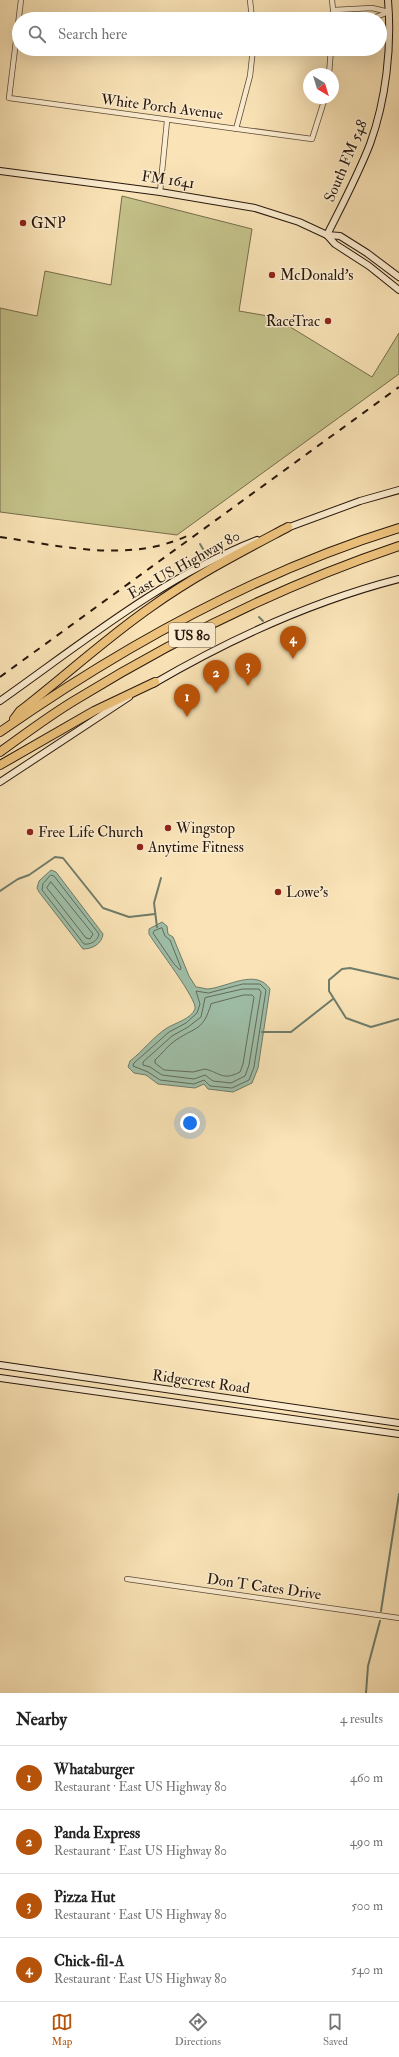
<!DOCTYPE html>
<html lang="en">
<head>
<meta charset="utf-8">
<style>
	body { margin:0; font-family:"IM FELL Double Pica",serif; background:#f6f6f6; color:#222 }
	.compass { position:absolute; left:303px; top:68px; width:36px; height:36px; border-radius:50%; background:#fff; box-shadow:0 4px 16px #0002; rotate:142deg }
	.you { position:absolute; left:190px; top:1123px; width:14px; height:14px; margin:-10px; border:3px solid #fff; border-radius:50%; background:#1a73e8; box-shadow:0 0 0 6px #1a73e833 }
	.badge { display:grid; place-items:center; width:26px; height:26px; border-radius:50%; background:#b45309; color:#fff; font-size:13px; font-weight:700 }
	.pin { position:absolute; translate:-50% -33px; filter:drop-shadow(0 1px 2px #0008) }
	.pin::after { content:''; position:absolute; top:21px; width:14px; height:12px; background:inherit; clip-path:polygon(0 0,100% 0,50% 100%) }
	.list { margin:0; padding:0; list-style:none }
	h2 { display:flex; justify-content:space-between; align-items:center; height:52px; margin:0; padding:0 16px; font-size:17px }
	h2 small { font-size:13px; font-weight:400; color:#767676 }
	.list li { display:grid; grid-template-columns:26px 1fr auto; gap:12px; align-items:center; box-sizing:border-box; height:64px; padding:0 16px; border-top:1px solid #e0e0e0 }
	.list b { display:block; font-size:15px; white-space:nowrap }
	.list p { margin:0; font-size:13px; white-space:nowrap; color:#767676 }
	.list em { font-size:13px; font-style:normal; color:#767676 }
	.icon { flex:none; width:22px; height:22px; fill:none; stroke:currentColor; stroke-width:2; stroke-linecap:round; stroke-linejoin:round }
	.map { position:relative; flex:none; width:399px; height:1693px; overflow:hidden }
	.search { position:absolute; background:#fff; box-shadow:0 4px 16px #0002; left:12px; right:12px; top:12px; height:44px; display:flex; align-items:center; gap:10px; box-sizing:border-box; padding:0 14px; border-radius:22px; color:#767676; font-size:15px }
	.sheet { height:308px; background:#fff }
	nav { display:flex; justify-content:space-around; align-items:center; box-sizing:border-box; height:56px; border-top:1px solid #e0e0e0; background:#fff; font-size:11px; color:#767676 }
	nav a { display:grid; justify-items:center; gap:2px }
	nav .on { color:#b45309 }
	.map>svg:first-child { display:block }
</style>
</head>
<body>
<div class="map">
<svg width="399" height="1693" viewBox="0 0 399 1693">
	<rect width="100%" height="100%" fill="#fae4b7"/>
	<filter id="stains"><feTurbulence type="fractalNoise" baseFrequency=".005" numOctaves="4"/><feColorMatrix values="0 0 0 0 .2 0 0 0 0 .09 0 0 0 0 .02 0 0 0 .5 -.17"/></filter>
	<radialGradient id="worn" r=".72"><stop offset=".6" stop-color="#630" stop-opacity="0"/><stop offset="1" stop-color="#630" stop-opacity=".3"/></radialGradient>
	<path fill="#c4c28a" stroke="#766c4b" d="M 122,196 L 252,229 L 239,311 L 274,317 L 372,377 L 399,333 L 399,374 L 177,535 L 0,512 L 0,308 L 37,316 L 45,271 L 111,285 Z"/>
	<g fill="#9fbfa9" stroke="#6f7c6a">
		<path d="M 51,870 L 56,872 L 103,934 C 102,944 92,949 83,949 L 39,892 L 37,888 L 39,881 Z"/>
		<path d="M 162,922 L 167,926 L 168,934 L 173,937 L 189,976 L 196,987 C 200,987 204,989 208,989 C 228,987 256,968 270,989 L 258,1068 L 252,1083 L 233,1092 L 208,1089 L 204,1084 L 195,1088 L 158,1084 L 146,1075 L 134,1073 L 128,1067 L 130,1061 C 143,1051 153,1037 167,1028 C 175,1023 191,1019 195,1009 C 198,1000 156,946 149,934 L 149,929 Z"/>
	</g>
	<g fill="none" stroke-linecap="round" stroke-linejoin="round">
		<g stroke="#636b5a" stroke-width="1">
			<path d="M 51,875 L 54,876 L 99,934 C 98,941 90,945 84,944 L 42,890 L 43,884 Z"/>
			<path d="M 51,882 L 93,934 L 90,939 L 86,938 L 47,888 Z"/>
			<path d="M 162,928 L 165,936 L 170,940 L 181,968 L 180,970 L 174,964 L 153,933 L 154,931 Z"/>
			<path d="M 243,984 L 260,984 L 266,990 L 254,1067 L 249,1080 L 232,1088 L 210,1086 L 204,1080 L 194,1084 L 160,1080 L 148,1072 L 133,1066 L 134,1063 L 169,1032 L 186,1023 L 197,1013 L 200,1004 L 196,991 L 208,993 Z"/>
			<path d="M 243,989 L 259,989 L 261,992 L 249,1065 L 245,1076 L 231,1083 L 213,1081 L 205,1075 L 194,1079 L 162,1075 L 150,1067 L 143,1065 L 143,1062 L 172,1036 L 188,1027 L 201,1017 L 205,998 Z"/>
			<path d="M 244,995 L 252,995 L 254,997 L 243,1064 L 240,1072 C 222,1081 221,1073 205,1069 L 193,1072 L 164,1070 L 155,1063 L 155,1060 C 162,1054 168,1045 176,1040 C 197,1026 203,1031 211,1004 Z"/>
		</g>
		<g stroke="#6f7c6a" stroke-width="2">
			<path d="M 200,544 L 203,549"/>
			<path d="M 259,617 L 263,621"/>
			<path d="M 0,891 L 18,879 L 29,875 L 55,857 L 63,858 L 103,908 L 129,917 L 155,914"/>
			<path d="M 157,927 L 154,903 L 161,878"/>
			<path d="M 399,979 L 350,968 L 342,969 L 329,980 L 329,991 L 346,1018 L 371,1027 L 399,1019"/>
			<path d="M 262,1032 L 291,1032 L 333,999"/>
			<path d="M 381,1611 L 399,1494"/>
			<path d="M 366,1693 L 368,1666 L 380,1621"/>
		</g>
		<g stroke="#5c4a37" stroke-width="6">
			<g id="street">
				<path d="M 21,0 L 9,98 L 312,139 L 325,98"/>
				<path d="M 250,0 L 252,19"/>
				<path d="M 332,0 L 334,19"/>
				<path d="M 334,10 L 372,8 L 389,12"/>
				<path d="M 334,19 L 373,18 L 389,12"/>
				<path d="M 223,49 L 253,53"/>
				<path d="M 329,74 L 331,49"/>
				<path d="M 236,129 L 250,76 L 253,49"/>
				<path d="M 160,192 L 167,121"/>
				<path d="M 127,1579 L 399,1618"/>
			</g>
		</g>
		<g stroke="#27170c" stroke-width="8">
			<g id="secondary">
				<path d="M 0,171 L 160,192 L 255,208 L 299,222 L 327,235 L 340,236 L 367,253 L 399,277"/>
				<path d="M 327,235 C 342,205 358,175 370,144 C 386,100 392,47 388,0"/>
				<path d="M 327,235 L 335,244 L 369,266 L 399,290"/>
				<path d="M 284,529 L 360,501 L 399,490"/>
				<path d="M 153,684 C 230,639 313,601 399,579"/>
				<path d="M 0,701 C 82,643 163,577 257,540"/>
				<path d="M 0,782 L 129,697"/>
				<path d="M 0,1365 L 399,1423"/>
				<path d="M 0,1378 L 399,1434"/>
			</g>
		</g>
		<g stroke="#27170c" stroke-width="10">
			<g id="highway">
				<path d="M 14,719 L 20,711 C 64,677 105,639 151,607 C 194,576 241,552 288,527"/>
				<path d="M 0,732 C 123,646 256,572 399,528"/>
				<path d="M 0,752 C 25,734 50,715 77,699 C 178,637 286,584 399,546"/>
				<path d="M 0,765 L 94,711 L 155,682"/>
			</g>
		</g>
		<use href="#street" stroke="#fcedd0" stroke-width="4.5"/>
		<use href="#secondary" stroke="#fcedd0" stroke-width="6"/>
		<use href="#highway" stroke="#edc27c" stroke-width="8"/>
		<g stroke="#27170c" stroke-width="2" stroke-dasharray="7 7" stroke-linecap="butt">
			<path d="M 0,537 C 62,546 128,563 187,536"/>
			<path d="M 0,677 L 399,387"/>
		</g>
	</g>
	<g fill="#8f2418" stroke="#fcedd0" stroke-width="1.5">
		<circle cx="23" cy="223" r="4"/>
		<circle cx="272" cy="275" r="4"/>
		<circle cx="328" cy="321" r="4"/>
		<circle cx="168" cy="828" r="4"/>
		<circle cx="30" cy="832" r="4"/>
		<circle cx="140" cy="847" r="4"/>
		<circle cx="278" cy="892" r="4"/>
	</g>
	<g text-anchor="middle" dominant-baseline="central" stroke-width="3" stroke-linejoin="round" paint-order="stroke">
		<rect fill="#fcedd0" stroke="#675747" stroke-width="1" x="169" y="623" width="46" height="24" rx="3"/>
		<g font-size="14" font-weight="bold" fill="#27170c">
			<text x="192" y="635">US 80</text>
		</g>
		<g font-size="15" fill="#27170c" stroke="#fcedd0">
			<text transform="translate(162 107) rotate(7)">White Porch Avenue</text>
			<text transform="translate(346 161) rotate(-67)">South FM 548</text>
			<text transform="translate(168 180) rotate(8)">FM 1641</text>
			<text transform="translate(184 565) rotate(-29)">East US Highway 80</text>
			<text transform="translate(201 1382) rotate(8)">Ridgecrest Road</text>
			<text transform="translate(264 1587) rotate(8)">Don T Cates Drive</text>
		</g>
		<g font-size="15" fill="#27170c" stroke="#fcedd0" text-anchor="start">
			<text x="31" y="223">GNP</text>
			<text x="280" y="275">McDonald's</text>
			<text x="320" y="321" text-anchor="end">RaceTrac</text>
			<text x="176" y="828">Wingstop</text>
			<text x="38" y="832">Free Life Church</text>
			<text x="148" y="847">Anytime Fitness</text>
			<text x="286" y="892">Lowe's</text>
		</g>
	</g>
	<rect width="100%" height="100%" filter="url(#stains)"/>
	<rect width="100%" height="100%" fill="url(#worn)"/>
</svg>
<svg class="compass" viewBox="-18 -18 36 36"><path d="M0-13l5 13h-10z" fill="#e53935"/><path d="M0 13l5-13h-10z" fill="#767676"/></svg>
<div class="you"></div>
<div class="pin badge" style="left:187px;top:717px">1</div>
<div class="pin badge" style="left:216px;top:693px">2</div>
<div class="pin badge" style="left:248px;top:686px">3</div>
<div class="pin badge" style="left:293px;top:659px">4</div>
<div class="search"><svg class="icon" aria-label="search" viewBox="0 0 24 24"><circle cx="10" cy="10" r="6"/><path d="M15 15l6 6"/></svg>Search here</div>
</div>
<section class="sheet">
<h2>Nearby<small>4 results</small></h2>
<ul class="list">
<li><span class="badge">1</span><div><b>Whataburger</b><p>Restaurant · East US Highway 80</p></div><em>460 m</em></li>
<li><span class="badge">2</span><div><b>Panda Express</b><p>Restaurant · East US Highway 80</p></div><em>490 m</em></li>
<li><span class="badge">3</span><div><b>Pizza Hut</b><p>Restaurant · East US Highway 80</p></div><em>500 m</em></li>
<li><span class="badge">4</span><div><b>Chick-fil-A</b><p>Restaurant · East US Highway 80</p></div><em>540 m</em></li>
</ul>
</section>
<nav>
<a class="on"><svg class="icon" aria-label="map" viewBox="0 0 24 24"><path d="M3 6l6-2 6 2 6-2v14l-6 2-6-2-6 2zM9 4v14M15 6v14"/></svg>Map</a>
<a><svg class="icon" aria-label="directions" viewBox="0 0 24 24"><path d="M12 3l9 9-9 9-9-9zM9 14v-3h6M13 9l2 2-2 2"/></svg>Directions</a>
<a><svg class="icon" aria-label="saved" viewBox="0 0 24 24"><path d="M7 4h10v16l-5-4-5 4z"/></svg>Saved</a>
</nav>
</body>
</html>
